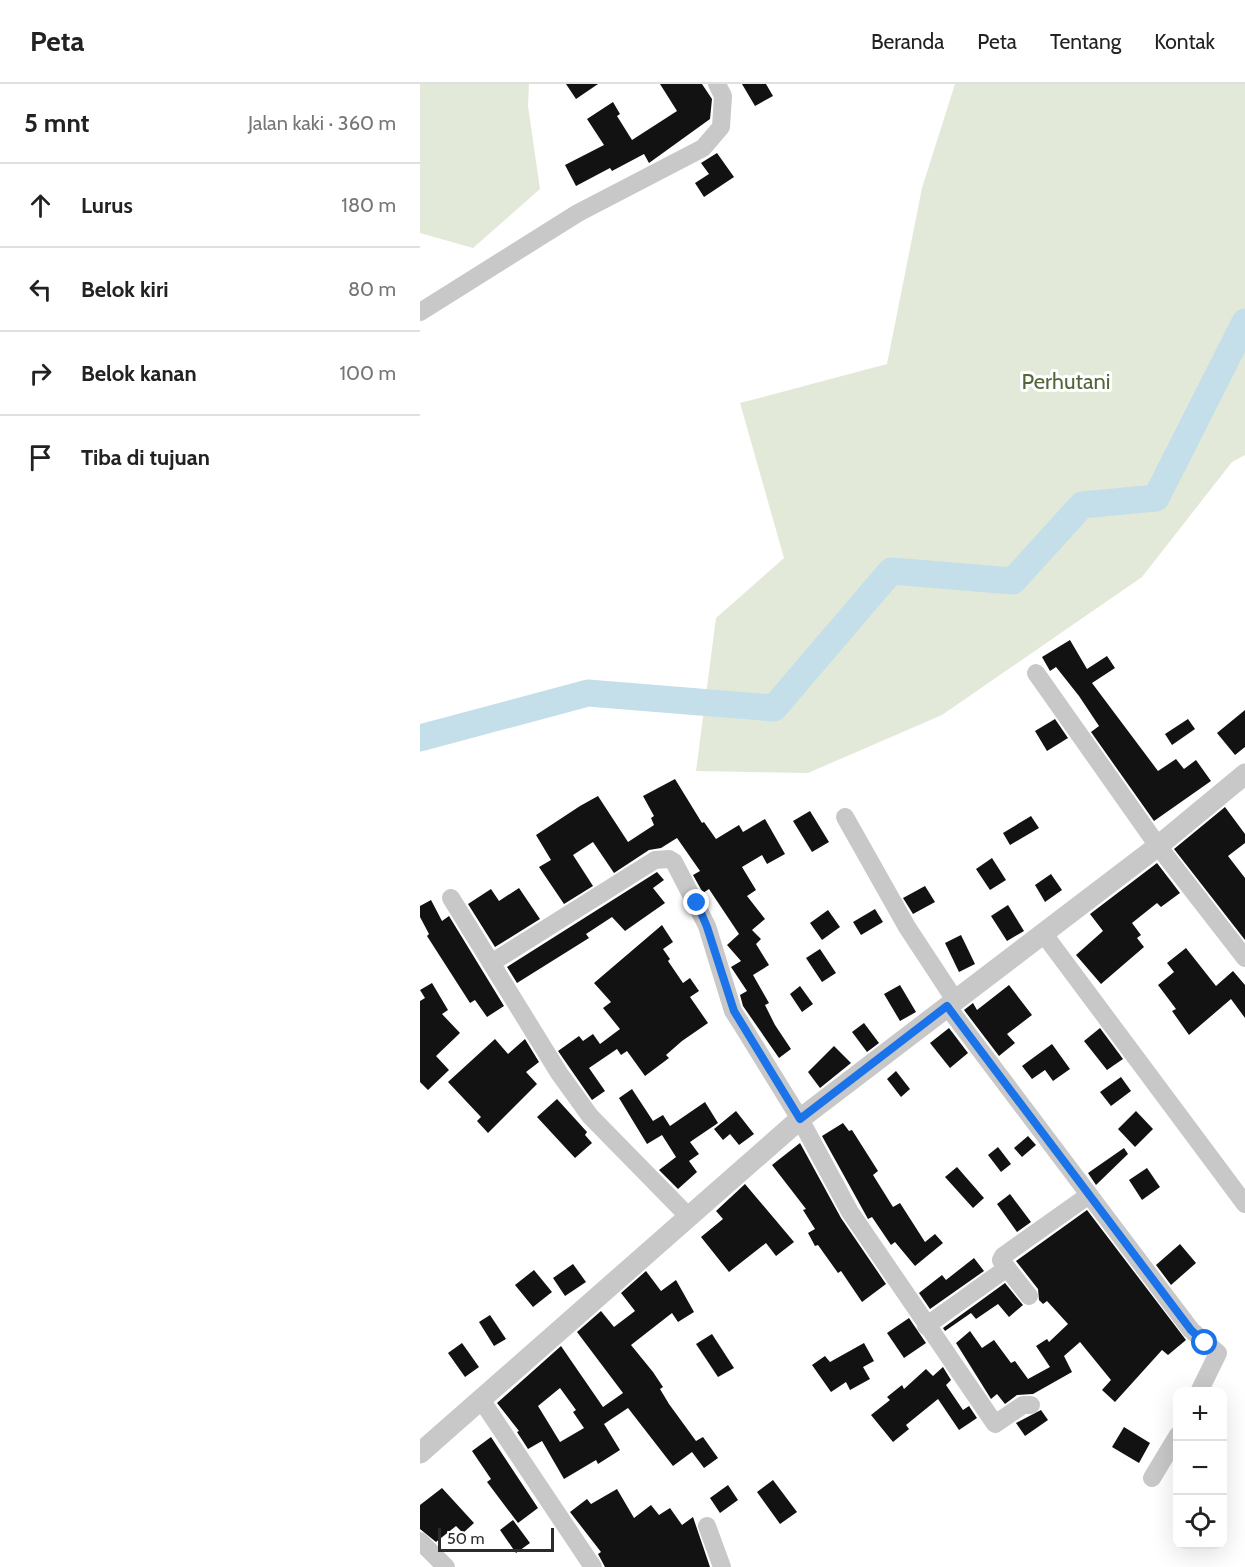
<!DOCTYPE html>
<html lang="id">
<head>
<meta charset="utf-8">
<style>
	body { margin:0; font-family:Cabin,sans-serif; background:#f2f2f2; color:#222 }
	.controls { position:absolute; right:18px; bottom:18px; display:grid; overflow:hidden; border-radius:12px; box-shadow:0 6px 24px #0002 }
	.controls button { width:54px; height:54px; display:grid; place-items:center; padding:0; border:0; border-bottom:2px solid #e0e0e0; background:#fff; color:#222; font:30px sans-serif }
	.scale { position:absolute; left:18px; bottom:15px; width:116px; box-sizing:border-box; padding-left:6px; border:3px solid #2b2b2b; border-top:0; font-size:16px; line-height:21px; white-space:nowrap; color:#2b2b2b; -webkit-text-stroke:4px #fff; paint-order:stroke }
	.stop { position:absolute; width:18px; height:18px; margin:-14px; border:4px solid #1a73e8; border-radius:50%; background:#fff }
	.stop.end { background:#1a73e8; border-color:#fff; box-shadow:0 2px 6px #0008 }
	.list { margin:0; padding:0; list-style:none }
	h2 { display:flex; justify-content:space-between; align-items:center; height:78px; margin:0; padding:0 24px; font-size:26px }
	h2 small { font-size:20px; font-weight:400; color:#767676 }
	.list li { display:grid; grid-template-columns:39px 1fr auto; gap:18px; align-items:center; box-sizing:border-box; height:84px; padding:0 24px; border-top:2px solid #e0e0e0 }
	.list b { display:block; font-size:22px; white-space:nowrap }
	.list em { font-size:20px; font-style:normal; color:#767676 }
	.icon { flex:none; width:33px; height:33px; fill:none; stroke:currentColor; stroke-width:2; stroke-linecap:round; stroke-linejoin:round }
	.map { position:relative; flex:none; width:825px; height:1483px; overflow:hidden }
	header { display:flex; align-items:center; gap:36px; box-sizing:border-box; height:84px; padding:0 30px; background:#fff; border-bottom:2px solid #e0e0e0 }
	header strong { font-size:28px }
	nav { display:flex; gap:33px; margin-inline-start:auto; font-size:21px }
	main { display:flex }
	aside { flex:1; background:#fff }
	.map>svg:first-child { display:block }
</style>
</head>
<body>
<header>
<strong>Peta</strong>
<nav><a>Beranda</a><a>Peta</a><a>Tentang</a><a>Kontak</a></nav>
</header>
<main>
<aside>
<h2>5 mnt<small>Jalan kaki · 360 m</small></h2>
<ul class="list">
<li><svg class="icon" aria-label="ahead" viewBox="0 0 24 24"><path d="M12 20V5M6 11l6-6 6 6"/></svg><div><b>Lurus</b></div><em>180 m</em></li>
<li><svg class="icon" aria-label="left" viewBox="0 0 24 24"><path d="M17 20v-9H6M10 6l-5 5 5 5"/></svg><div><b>Belok kiri</b></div><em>80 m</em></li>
<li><svg class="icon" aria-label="right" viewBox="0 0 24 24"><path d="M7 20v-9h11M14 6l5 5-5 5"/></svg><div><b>Belok kanan</b></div><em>100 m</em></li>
<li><svg class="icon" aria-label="arrive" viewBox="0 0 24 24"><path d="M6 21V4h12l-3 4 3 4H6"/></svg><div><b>Tiba di tujuan</b></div></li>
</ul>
</aside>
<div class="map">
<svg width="825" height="1483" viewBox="0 0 825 1483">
	<rect width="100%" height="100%" fill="#fff"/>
	<g fill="#e3e9d8">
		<path d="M 0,0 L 109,0 L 108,22 L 120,105 L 53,164 L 0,149 Z"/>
		<path d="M 535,0 L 825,0 L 825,371 L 812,378 L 722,493 L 522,631 L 388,689 L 276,687 L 296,534 L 364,474 L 320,319 L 467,280 L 502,104 Z"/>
	</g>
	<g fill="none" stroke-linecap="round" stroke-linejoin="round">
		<path stroke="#c4dfe9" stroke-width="27" d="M 0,654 L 168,609 L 354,624 L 471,487 L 593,497 L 662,421 L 736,414 L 825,238"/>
	</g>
	<g fill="#121212" fill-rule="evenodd">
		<path d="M 146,0 L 178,0 L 156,15 Z"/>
		<path d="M 240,0 L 282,0 L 292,15 L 290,35 L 229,79 L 224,70 L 192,87 L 190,84 L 156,102 L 145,81 L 184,61 L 167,35 L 193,18 L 200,30 L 197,32 L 212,56 L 257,27 Z"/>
		<path d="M 322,0 L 346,0 L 353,12 L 335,22 Z"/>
		<path d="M 297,69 L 314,93 L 284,113 L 275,99 L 289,90 L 281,79 Z"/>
		<path d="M 650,556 L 667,585 L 687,572 L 695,584 L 672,599 L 738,687 L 756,675 L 764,685 L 776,676 L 791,697 L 734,737 L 671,648 L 679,642 L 659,612 L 636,583 L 630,587 L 622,573 Z"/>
		<path d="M 825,626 L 825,663 L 815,671 L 797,649 Z"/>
		<path d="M 635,635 L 648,654 L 627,667 L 615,647 Z"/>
		<path d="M 768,635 L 775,645 L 752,661 L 745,650 Z"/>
		<path d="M 255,695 L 282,739 L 284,738 L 296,755 L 319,741 L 323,748 L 345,735 L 365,770 L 347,780 L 342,771 L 322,783 L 336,806 L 327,812 L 345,835 L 332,846 L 341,855 L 336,860 L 349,881 L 333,891 L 349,919 L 345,921 L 355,941 L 371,965 L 359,974 L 323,922 L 320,911 L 327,907 L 311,883 L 321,877 L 307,861 L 319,850 L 289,805 L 283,809 L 273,791 L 280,787 L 257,754 L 241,764 L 229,766 L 194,789 L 173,758 L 153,771 L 173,802 L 144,820 L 119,783 L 131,776 L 116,751 L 160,722 L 178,712 L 208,758 L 234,741 L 231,734 L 234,732 L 223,712 Z"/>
		<path d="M 805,723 L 825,750 L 825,759 L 808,772 L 825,794 L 825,856 L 754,765 Z"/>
		<path d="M 390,727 L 409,758 L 392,768 L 373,737 Z"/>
		<path d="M 611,732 L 619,744 L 590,761 L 583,749 Z"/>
		<path d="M 572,774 L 586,796 L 570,806 L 556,785 Z"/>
		<path d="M 737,779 L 760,809 L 741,823 L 737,819 L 712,839 L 721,851 L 717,854 L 724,863 L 681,900 L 656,871 L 683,847 L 670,830 Z"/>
		<path d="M 237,788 L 244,796 L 233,804 L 245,819 L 205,847 L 192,833 L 166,850 L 169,854 L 97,899 L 87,883 Z"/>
		<path d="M 631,790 L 642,806 L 625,818 L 615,801 Z"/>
		<path d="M 505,802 L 515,818 L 493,830 L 483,814 Z"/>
		<path d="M 99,804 L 120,835 L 75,863 L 48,820 L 71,805 L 79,817 Z"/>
		<path d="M 11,816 L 22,837 L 29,832 L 84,922 L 67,933 L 55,916 L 50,919 L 7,852 L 9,850 L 0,833 L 0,822 Z"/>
		<path d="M 588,821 L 604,847 L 587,857 L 571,832 Z"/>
		<path d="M 455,825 L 463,838 L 441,851 L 433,838 Z"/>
		<path d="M 408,826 L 420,843 L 402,856 L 390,839 Z"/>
		<path d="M 242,841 L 253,858 L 243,865 L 250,875 L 248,877 L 263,899 L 270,894 L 279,907 L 270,913 L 288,939 L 262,957 L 246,971 L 249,974 L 225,992 L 207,967 L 201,971 L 197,965 L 169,984 L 185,1007 L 172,1016 L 138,967 L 159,952 L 163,957 L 173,950 L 180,960 L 200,945 L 183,924 L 191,918 L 174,899 Z"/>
		<path d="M 541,851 L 555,880 L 539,888 L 525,859 Z"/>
		<path d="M 766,864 L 796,902 L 813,887 L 825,901 L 825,934 L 811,915 L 769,951 L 752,927 L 756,925 L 738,901 L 754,888 L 747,879 Z"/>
		<path d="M 400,865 L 416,889 L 402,898 L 386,874 Z"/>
		<path d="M 12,899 L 28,926 L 22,930 L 40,949 L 16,972 L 29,986 L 8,1006 L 0,998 L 0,917 L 5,914 L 0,906 Z"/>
		<path d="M 480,901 L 496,928 L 480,937 L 464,910 Z"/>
		<path d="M 589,901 L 612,931 L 587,950 L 595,959 L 579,972 L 544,926 L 553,919 L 557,926 Z"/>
		<path d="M 380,902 L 393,920 L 382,928 L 370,910 Z"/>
		<path d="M 444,939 L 459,959 L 447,968 L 432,948 Z"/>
		<path d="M 529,944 L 548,969 L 530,984 L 510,959 Z"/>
		<path d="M 680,944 L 703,975 L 687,986 L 664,957 Z"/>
		<path d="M 75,955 L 88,970 L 105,955 L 119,978 L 106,988 L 117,1000 L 68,1049 L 57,1037 L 61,1033 L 28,998 Z"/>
		<path d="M 632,960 L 650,985 L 633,997 L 625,986 L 612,995 L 602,982 Z"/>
		<path d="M 414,962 L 431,979 L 400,1004 L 388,988 Z"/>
		<path d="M 476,987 L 490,1005 L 481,1013 L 467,995 Z"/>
		<path d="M 701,993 L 711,1007 L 691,1022 L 680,1008 Z"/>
		<path d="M 212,1005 L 233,1037 L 243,1031 L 250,1042 L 285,1018 L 298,1039 L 270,1058 L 279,1070 L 269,1077 L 277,1088 L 258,1105 L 239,1086 L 256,1073 L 242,1051 L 227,1060 L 199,1014 Z"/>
		<path d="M 137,1015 L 167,1048 L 165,1051 L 172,1059 L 155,1074 L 117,1033 Z"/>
		<path d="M 316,1027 L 334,1050 L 319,1061 L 310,1050 L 303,1056 L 294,1045 Z"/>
		<path d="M 716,1027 L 733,1045 L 715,1063 L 698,1045 Z"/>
		<path d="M 423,1039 L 429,1047 L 432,1046 L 458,1087 L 453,1091 L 473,1123 L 480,1119 L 505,1158 L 515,1150 L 523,1159 L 495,1182 L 475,1158 L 471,1161 L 452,1133 L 448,1135 L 402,1052 Z"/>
		<path d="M 608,1052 L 616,1061 L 602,1073 L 594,1064 Z"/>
		<path d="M 380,1059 L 421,1134 L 466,1200 L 442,1218 L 421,1187 L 418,1189 L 398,1161 L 395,1162 L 388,1149 L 395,1145 L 383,1126 L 386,1125 L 352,1081 Z"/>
		<path d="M 578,1063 L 591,1080 L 581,1088 L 568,1071 Z"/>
		<path d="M 704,1064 L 708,1070 L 676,1101 L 668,1089 Z"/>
		<path d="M 537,1083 L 564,1114 L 553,1124 L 525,1093 Z"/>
		<path d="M 727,1084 L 740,1103 L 722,1116 L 709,1096 Z"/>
		<path d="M 325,1100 L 374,1158 L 356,1172 L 346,1159 L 309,1188 L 281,1153 L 303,1135 L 296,1127 Z"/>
		<path d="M 590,1110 L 611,1138 L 597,1148 L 577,1120 Z"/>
		<path d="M 667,1126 L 766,1256 L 748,1271 L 742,1266 L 695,1318 L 682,1306 L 691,1296 L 660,1258 L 644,1272 L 652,1288 L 613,1310 L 597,1311 L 585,1320 L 577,1310 L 571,1315 L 536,1259 L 550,1247 L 562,1264 L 574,1256 L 591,1279 L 595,1277 L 608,1295 L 630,1283 L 616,1262 L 627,1255 L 629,1258 L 648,1240 L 627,1217 L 623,1220 L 619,1216 L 618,1205 L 596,1177 Z"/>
		<path d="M 760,1160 L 776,1179 L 751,1201 L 736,1181 Z"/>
		<path d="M 554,1174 L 564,1187 L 510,1225 L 499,1209 L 522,1191 L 526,1196 Z"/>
		<path d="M 153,1180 L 166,1198 L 145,1212 L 133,1194 Z"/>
		<path d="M 114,1186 L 132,1208 L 113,1223 L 95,1201 Z"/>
		<path d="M 226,1187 L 241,1207 L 256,1196 L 274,1228 L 258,1238 L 252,1229 L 211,1261 L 233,1288 L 243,1303 L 240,1305 L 249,1320 L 276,1357 L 283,1353 L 298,1374 L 284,1384 L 272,1368 L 253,1382 L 208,1324 L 184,1340 L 200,1366 L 178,1380 L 176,1376 L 144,1395 L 122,1357 L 108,1365 L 97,1348 L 99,1347 L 77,1319 L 141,1262 L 183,1323 L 203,1309 L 157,1248 L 181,1227 L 194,1243 L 215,1227 L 201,1209 ZM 140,1304 L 156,1326 L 153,1328 L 164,1344 L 140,1358 L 118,1322 Z"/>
		<path d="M 585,1199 L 603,1221 L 589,1233 L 578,1220 L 556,1235 L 551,1229 L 525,1247 L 523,1244 Z"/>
		<path d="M 70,1231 L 86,1255 L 74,1262 L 59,1238 Z"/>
		<path d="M 489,1234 L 506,1259 L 484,1274 L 467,1249 Z"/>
		<path d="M 292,1250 L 314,1284 L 298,1293 L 276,1260 Z"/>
		<path d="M 42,1259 L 59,1283 L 45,1293 L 28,1269 Z"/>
		<path d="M 444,1259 L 454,1277 L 443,1283 L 450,1295 L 430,1306 L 426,1298 L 411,1308 L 392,1281 L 405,1272 L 410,1278 Z"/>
		<path d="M 523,1283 L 531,1296 L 526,1301 L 543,1326 L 549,1322 L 557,1334 L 539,1346 L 518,1315 L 486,1341 L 489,1345 L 473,1358 L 451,1331 L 470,1316 L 467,1313 L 482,1301 L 484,1305 L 506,1285 L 513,1292 Z"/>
		<path d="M 621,1326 L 628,1336 L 605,1352 L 596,1339 Z"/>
		<path d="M 704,1343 L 730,1359 L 719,1379 L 692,1363 Z"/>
		<path d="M 71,1353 L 118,1424 L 98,1439 L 67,1398 L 71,1395 L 52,1367 Z"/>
		<path d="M 353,1396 L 377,1428 L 360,1440 L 337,1408 Z"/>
		<path d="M 308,1401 L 318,1416 L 300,1429 L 290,1414 Z"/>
		<path d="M 22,1404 L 54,1439 L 43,1449 L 36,1442 L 16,1458 L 0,1445 L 0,1421 Z"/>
		<path d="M 197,1405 L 214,1434 L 231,1421 L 239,1431 L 250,1424 L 262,1441 L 273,1433 L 290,1483 L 185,1483 L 178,1470 L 181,1468 L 150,1428 L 167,1415 L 171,1420 Z"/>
		<path d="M 93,1436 L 110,1459 L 96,1469 L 80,1446 Z"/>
	</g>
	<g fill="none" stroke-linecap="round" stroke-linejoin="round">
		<g stroke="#c8c8c8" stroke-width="18">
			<path d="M 0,228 L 158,129 L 283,64 L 301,43 L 303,12 L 297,0"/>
			<path d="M 616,589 L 738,762 L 825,874"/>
			<path d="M 425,733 L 487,843 L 535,916"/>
			<path d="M 31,814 L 139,989 L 170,1032 L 269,1133"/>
			<path d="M 623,849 L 825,1120"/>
			<path d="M 71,879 L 235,776 L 249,775 L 254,778 L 287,842 L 313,927 L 322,941 L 380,1035 L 430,1128 L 575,1340 L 603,1321 L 611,1321"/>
			<path d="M 527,922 L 771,1246 L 798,1269 L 779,1308"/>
			<path d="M 587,1184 L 609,1212"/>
			<path d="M 506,1242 L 587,1184 L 581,1176 L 583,1172 L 669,1111"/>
			<path d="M 62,1317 L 173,1483"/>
			<path d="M 732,1394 L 758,1351"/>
			<path d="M 287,1442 L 302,1483"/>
			<path d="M 0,1457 L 26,1483"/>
		</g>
		<path stroke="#c8c8c8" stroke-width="21" d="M 0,1369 L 380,1035 L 738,762 L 825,690"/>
	</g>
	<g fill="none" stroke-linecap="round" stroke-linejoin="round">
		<path stroke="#1a73e8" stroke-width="8" d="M 277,819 L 287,843 L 314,927 L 380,1035 L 527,922 L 771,1246 L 785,1259"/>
	</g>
	<g text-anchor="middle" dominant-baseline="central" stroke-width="6" stroke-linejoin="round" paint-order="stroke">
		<g font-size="22" fill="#53663a" stroke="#fff">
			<text x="646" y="297">Perhutani</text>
		</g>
	</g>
</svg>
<div class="controls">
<button>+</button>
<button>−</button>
<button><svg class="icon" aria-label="locate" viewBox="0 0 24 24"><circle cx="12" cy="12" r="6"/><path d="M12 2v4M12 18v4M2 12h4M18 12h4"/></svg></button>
</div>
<div class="scale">50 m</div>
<div class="stop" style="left:785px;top:1259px"></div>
<div class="stop end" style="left:277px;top:819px"></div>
</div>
</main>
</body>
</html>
